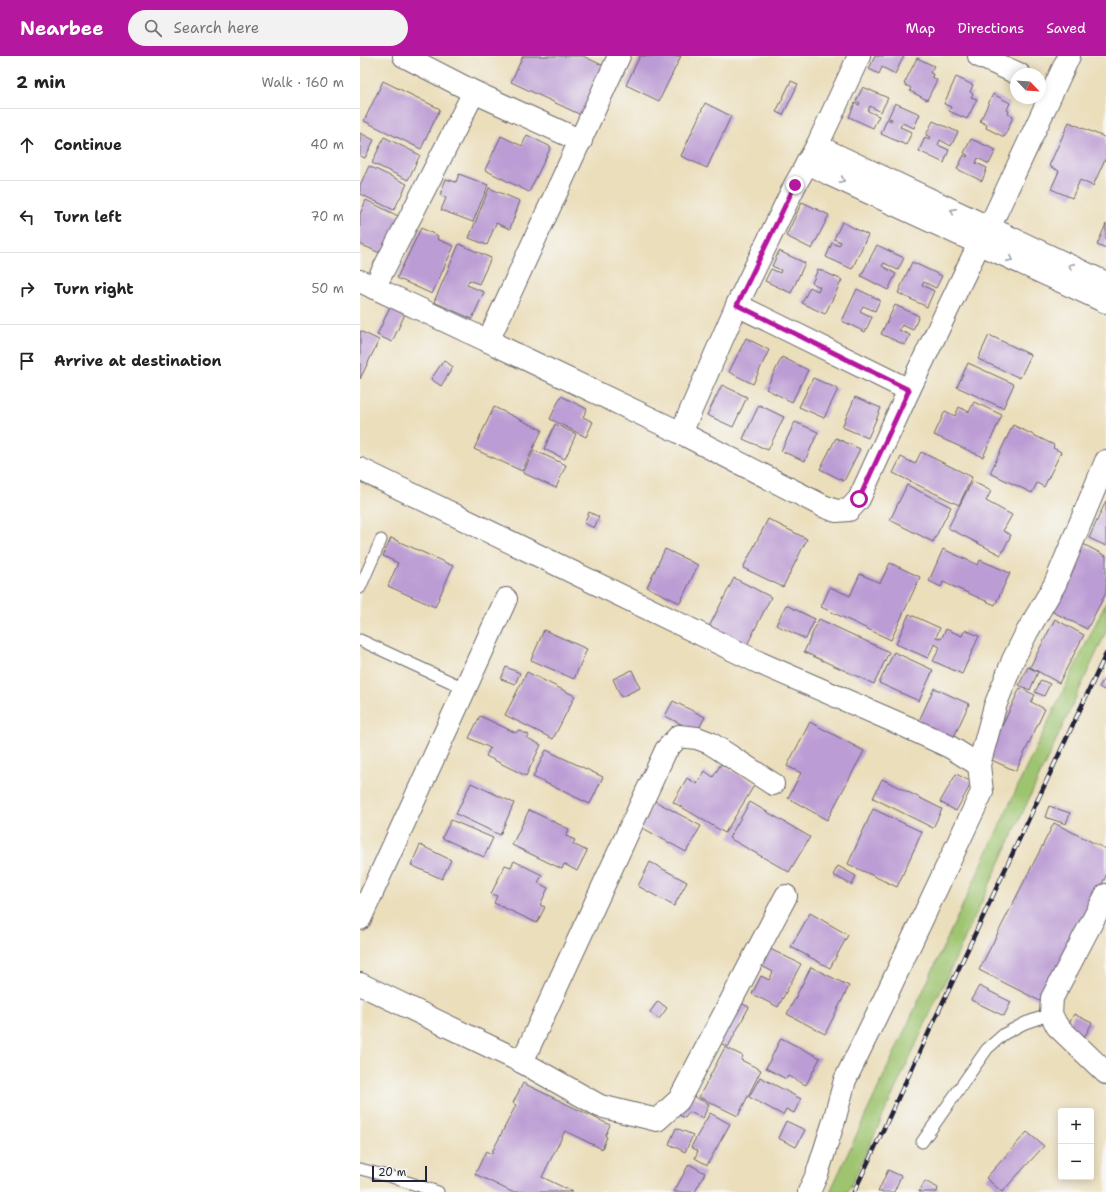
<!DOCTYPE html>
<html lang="en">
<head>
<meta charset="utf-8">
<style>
	body { margin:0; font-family:"Shantell Sans",sans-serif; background:#f2f2f2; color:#222 }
	.controls { position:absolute; right:12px; bottom:12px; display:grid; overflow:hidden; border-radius:4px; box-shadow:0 2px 10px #0003 }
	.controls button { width:36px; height:36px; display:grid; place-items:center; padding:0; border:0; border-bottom:1px solid #e0e0e0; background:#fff; color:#222; font:20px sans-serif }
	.compass { position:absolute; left:650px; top:12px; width:36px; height:36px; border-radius:50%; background:#fff; box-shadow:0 2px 10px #0003; rotate:115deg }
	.scale { position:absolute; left:12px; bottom:10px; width:55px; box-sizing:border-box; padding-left:4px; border:2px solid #22223b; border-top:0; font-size:11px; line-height:14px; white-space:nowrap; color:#22223b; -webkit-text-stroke:3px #f6f6f2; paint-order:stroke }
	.stop { position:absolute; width:12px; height:12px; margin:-9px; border:3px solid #b5179e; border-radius:50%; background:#fff }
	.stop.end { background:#b5179e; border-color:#fff; box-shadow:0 1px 4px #0008 }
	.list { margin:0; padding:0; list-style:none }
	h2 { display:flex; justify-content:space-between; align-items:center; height:52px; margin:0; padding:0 16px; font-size:17px }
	h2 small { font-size:13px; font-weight:400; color:#767676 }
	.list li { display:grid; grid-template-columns:26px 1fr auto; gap:12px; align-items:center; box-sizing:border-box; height:72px; padding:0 16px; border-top:1px solid #e0e0e0 }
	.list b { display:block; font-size:15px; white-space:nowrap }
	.list em { font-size:13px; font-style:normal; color:#767676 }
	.icon { flex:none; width:22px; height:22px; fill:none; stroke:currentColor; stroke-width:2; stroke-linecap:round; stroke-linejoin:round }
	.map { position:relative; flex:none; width:746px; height:1136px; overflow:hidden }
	header { display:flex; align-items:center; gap:24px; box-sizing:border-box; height:56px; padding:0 20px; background:#b5179e; color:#fff }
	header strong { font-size:19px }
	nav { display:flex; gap:22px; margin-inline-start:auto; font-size:14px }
	.search { width:280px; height:36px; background:#f2f2f2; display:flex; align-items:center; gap:10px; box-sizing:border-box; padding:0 14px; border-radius:22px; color:#767676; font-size:15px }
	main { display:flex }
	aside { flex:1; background:#fff }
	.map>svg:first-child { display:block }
</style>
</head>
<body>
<header>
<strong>Nearbee</strong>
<div class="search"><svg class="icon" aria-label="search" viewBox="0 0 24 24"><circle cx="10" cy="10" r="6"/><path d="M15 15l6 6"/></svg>Search here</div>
<nav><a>Map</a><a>Directions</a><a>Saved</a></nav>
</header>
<main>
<aside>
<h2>2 min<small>Walk · 160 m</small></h2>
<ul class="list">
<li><svg class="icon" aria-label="ahead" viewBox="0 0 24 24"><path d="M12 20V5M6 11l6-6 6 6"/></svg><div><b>Continue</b></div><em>40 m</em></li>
<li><svg class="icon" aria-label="left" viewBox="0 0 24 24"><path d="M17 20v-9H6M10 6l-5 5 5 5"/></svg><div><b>Turn left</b></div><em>70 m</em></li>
<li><svg class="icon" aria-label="right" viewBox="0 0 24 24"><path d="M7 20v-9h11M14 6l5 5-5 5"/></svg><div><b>Turn right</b></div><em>50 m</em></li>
<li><svg class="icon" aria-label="arrive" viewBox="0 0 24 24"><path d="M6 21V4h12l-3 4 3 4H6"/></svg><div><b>Arrive at destination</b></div></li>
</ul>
</aside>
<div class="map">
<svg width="746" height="1136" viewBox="0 0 746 1136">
	<rect width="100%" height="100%" fill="#f6f6f2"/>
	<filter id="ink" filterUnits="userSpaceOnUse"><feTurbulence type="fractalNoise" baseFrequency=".025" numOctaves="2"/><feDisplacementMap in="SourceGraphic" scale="8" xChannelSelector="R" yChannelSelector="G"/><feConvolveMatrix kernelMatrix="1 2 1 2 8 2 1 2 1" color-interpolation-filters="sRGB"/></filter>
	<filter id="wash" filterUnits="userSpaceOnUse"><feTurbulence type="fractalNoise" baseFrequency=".012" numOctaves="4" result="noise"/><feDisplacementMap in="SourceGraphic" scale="16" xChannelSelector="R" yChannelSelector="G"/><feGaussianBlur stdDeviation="0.9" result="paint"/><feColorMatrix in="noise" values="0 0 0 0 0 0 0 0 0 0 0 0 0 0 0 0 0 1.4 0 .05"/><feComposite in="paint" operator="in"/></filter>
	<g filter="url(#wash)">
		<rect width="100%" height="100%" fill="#ebdebb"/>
		<path fill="#9ec46f" stroke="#607355" d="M 746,546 L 746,576 L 586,923 L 488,1136 L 470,1136 L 669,706 Z"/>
		<g id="blocks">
			<g fill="#bc9cd4">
				<path d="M 163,0 L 223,0 L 244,10 L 221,59 L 151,26 Z"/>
				<path d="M 280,0 L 321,0 L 299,45 L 266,29 Z"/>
				<path d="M 515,0 L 544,0 L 535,18 L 522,11 L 519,18 L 509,13 Z"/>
				<path d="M 557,2 L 574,10 L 570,17 L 573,18 L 572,21 L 577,24 L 567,44 L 550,35 L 551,32 L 544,28 Z"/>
				<path d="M 596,21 L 613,29 L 610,36 L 613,38 L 611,41 L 617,43 L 607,63 L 589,55 L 591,51 L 584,48 Z"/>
				<path d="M 23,25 L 80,53 L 61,93 L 4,65 Z"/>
				<path d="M 431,25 L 438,28 L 423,59 L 416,56 Z"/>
				<path d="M 503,31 L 528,42 L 521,56 L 510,50 L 508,55 L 519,60 L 513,72 L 489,61 L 495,47 L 499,49 L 500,47 L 496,45 Z"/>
				<path d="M 633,38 L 650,47 L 647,54 L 649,55 L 648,58 L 653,61 L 644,81 L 626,72 L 627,69 L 620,65 Z"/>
				<path d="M 345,47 L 371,60 L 347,112 L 321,100 Z"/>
				<path d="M 535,47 L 560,58 L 554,72 L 542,67 L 540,71 L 552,76 L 546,89 L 521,78 L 527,63 L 531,65 L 532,63 L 528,62 Z"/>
				<path d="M 573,65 L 598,76 L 591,90 L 580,84 L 578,89 L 589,94 L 584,107 L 559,95 L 565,81 L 569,83 L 570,81 L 566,79 Z"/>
				<path d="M 709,66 L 746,82 L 746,101 L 733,130 L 720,124 L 712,142 L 691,133 L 699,115 L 689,110 Z"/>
				<path d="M 0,77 L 14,84 L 5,102 L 0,100 Z"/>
				<path d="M 167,79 L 191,91 L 169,136 L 125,114 L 141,80 L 162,90 Z"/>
				<path d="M 24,81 L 60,99 L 48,124 L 12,107 Z"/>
				<path d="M 611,83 L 636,94 L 629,108 L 618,102 L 616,107 L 627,112 L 622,125 L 597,113 L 604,99 L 607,101 L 608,99 L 604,97 Z"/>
				<path d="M 9,110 L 47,128 L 34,154 L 0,138 L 0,129 Z"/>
				<path d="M 99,118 L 128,129 L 113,166 L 81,154 L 86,142 L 80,139 L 86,123 L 96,126 Z"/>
				<path d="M 129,132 L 160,145 L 150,173 L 136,167 L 127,189 L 109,182 Z"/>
				<path d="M 6,144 L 40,161 L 22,198 L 0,188 L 0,158 Z"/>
				<path d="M 442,146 L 469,159 L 452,193 L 426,180 Z"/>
				<path d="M 482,166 L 508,179 L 492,213 L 466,201 L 472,187 L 479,190 L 481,186 L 474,183 Z"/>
				<path d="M 746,168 L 746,193 L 737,189 Z"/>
				<path d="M 61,172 L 78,180 L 77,183 L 94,190 L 72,238 L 37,222 Z"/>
				<path d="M 99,188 L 131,202 L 119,228 L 109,224 L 107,229 L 124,236 L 112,263 L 74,246 Z"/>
				<path d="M 517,189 L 544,202 L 538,214 L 524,207 L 522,210 L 536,218 L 528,234 L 501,220 Z"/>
				<path d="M 419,195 L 445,207 L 431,237 L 405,225 L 411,213 L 420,217 L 421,214 L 412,210 Z"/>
				<path d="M 552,206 L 582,220 L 576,232 L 564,226 L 562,229 L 574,235 L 567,251 L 538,237 Z"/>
				<path d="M 458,213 L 482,224 L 465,258 L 442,247 L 450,231 L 458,235 L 460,231 L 452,227 Z"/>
				<path d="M 497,233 L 520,244 L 515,255 L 503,250 L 500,255 L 512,261 L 505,276 L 482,265 Z"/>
				<path d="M 535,249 L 559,260 L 553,274 L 542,269 L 539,274 L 550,279 L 545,289 L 521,278 Z"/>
				<path d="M 30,251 L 45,258 L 32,286 L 17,279 Z"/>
				<path d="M 0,275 L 19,284 L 0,323 Z"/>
				<path d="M 629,279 L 671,299 L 660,322 L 618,303 Z"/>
				<path d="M 386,282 L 409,294 L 393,328 L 369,316 Z"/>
				<path d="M 422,301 L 448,314 L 432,346 L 406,333 Z"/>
				<path d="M 84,304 L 93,311 L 81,330 L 71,323 Z"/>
				<path d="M 608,307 L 654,328 L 643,352 L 597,331 Z"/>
				<path d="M 453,322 L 478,333 L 464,362 L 439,351 Z"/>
				<path d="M 362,329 L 387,341 L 373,371 L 347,359 Z"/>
				<path d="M 201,340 L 227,353 L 223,361 L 233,366 L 226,381 L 190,363 Z"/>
				<path d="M 495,341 L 521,352 L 508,382 L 482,371 Z"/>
				<path d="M 614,346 L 642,359 L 623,401 L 574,379 L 585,355 L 595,360 L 599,351 L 609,356 Z"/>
				<path d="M 399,349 L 424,361 L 408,394 L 383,383 Z"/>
				<path d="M 134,351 L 182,374 L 162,415 L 114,393 Z"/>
				<path d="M 435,366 L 458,376 L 445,405 L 421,395 Z"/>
				<path d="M 195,368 L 216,378 L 205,403 L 184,393 Z"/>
				<path d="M 653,369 L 694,389 L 693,392 L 701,396 L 684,431 L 677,427 L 672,437 L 630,417 Z"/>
				<path d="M 476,382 L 500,393 L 484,425 L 460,413 Z"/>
				<path d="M 174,394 L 206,409 L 196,432 L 163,417 Z"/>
				<path d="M 561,396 L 612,421 L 599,449 L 533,417 L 541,401 L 555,408 Z"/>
				<path d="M 612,425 L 631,435 L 626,445 L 652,459 L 643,475 L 651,479 L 641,499 L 588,472 Z"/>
				<path d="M 547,429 L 591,451 L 573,486 L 530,464 Z"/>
				<path d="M 746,445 L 746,490 L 729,482 Z"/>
				<path d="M 229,456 L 239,461 L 234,472 L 224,467 Z"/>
				<path d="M 408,463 L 447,483 L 423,531 L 383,512 Z"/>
				<path d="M 31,482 L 93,510 L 75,551 L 28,530 L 38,507 L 23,500 Z"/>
				<path d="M 723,488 L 746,500 L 746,537 L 727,573 L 689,554 Z"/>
				<path d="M 305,493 L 338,509 L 320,547 L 287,531 Z"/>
				<path d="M 583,493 L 618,509 L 620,504 L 650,517 L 635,549 L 583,526 L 581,531 L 569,525 Z"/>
				<path d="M 530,507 L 560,521 L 531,584 L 461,551 L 470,531 L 490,540 L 500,518 L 520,527 Z"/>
				<path d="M 374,522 L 411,541 L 386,591 L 349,571 Z"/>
				<path d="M 426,549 L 455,563 L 446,583 L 416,569 Z"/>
				<path d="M 549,558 L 580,572 L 576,581 L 581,583 L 586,573 L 602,580 L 605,574 L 619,580 L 602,618 L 573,605 L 580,591 L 574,588 L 568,602 L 536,588 Z"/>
				<path d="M 459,563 L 529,596 L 514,628 L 444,596 Z"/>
				<path d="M 695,563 L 724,579 L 699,627 L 670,611 Z"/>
				<path d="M 184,574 L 227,593 L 214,623 L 171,604 Z"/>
				<path d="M 534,596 L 573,614 L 559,645 L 519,627 Z"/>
				<path d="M 146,611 L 160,617 L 155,628 L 141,623 Z"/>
				<path d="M 668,611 L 678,616 L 670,634 L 659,629 Z"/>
				<path d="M 272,614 L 280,632 L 261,641 L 253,623 Z"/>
				<path d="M 167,616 L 215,640 L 193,683 L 145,659 Z"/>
				<path d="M 746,620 L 746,635 L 739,631 Z"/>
				<path d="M 681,624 L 690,628 L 684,640 L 675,636 Z"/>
				<path d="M 574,632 L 609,648 L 593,683 L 558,667 Z"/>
				<path d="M 660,632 L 675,639 L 671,646 L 685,653 L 656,715 L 627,702 Z"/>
				<path d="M 313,645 L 345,661 L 337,676 L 305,660 Z"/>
				<path d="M 120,660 L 156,677 L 158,674 L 169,679 L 167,682 L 181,689 L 166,720 L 126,700 L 130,692 L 109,682 Z"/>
				<path d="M 450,666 L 504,695 L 467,764 L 428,742 L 441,717 L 427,710 Z"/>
				<path d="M 186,694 L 243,721 L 230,748 L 173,721 Z"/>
				<path d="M 361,708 L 395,728 L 365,777 L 313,746 L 327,722 L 337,728 L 345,715 L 353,721 Z"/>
				<path d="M 596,718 L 612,726 L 596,755 L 580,746 Z"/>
				<path d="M 522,723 L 582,753 L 573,772 L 513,742 Z"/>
				<path d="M 111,727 L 154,747 L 140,779 L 96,758 Z"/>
				<path d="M 295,745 L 341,770 L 326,796 L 281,771 Z"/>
				<path d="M 390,746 L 450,781 L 429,816 L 369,782 Z"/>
				<path d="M 689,750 L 710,757 L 706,768 L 685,761 Z"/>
				<path d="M 513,753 L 562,776 L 537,831 L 488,808 Z"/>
				<path d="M 169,754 L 209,773 L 206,780 L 215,784 L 213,788 L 227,795 L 217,815 L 204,808 L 202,813 L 152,789 Z"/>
				<path d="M 91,764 L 133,782 L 124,801 L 82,782 Z"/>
				<path d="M 694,767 L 746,793 L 746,820 L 682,946 L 619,914 Z"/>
				<path d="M 60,789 L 91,804 L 82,823 L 51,809 Z"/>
				<path d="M 154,805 L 182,819 L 178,827 L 188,832 L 180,849 L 185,851 L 177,867 L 134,847 L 137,840 L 131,838 L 145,809 L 151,811 Z"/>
				<path d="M 290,806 L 327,826 L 314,850 L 278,830 Z"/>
				<path d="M 478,810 L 496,820 L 492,829 L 473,819 Z"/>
				<path d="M 450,857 L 488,879 L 470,912 L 431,891 Z"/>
				<path d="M 408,892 L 441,908 L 418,951 L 392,938 L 401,920 L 409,924 L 413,916 L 400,909 Z"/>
				<path d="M 451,911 L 489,930 L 465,978 L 427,958 Z"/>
				<path d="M 619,930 L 651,946 L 644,960 L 611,944 Z"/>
				<path d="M 298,945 L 307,952 L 299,963 L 290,956 Z"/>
				<path d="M 377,945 L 389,951 L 368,991 L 356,985 Z"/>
				<path d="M 714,958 L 732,967 L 725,980 L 708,970 Z"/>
				<path d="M 421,982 L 460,1002 L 446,1029 L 428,1020 L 426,1023 L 406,1012 Z"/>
				<path d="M 365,991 L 383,1000 L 381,1004 L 401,1014 L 378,1060 L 339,1041 Z"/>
				<path d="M 400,1021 L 441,1043 L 434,1057 L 426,1053 L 423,1059 L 389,1041 Z"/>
				<path d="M 163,1027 L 250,1069 L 245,1080 L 247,1081 L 242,1093 L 205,1075 L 182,1121 L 213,1136 L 152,1136 L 115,1118 L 126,1095 L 131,1098 L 156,1049 L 153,1047 Z"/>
				<path d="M 327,1037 L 349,1048 L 343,1062 L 329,1056 L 325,1062 L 317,1058 Z"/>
				<path d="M 350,1057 L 370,1068 L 347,1109 L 335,1102 L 338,1095 L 331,1091 Z"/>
				<path d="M 426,1065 L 445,1074 L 436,1091 L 418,1082 Z"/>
				<path d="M 316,1072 L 333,1079 L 325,1096 L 309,1088 Z"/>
				<path d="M 667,1076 L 684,1090 L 642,1136 L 626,1122 Z"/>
				<path d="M 329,1108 L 345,1117 L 335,1136 L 314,1136 Z"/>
				<path d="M 528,1114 L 541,1120 L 534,1136 L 518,1136 Z"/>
				<path d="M 565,1125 L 578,1132 L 577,1136 L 559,1136 Z"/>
			</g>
		</g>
	</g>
	<g filter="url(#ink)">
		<use href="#blocks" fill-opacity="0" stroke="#686468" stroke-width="1"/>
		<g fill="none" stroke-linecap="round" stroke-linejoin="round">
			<g stroke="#686468" stroke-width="13">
				<g id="service">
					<path d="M 0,532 L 21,484"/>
					<path d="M 0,584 L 104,632"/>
					<path d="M 562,1086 L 627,993 L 644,978 L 665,967 L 691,958"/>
					<path d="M 0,1113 L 32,1121 L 78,1136"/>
				</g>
			</g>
			<g stroke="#686468" stroke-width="24">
				<g id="minor">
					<path d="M 44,0 L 114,36 L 221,85"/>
					<path d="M 499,0 L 457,90 L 435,129 L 377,249 L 321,377 L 463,450 L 476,455 L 489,454 L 499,443 L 549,334 L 619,188 L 629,172 L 709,0"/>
					<path d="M 619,0 L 659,18"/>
					<path d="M 457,90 L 746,227"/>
					<path d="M 447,106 L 471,119 L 746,246"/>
					<path d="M 0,225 L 128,285 L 321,377"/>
					<path d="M 14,232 L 114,36"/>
					<path d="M 377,249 L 549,334"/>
					<path d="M 128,285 L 259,0"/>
					<path d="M 0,413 L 400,607 L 547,671 L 590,691 L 619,709"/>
					<path d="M 746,839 L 692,942 L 691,958 L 697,970 L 746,1017"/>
					<path d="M 0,863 L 146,543"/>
					<path d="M 0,928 L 162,1006 L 240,1050 L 297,1064 L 319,1044 L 426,840"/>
					<path d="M 162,1006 L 306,694 L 319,680 L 337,682 L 350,687 L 413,728"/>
					<path d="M 449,1136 L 457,1118 L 474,1065 L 485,1024 L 524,944 L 622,736 L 619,709 L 635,650 L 653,604 L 667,576 L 695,528 L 746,405"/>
				</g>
			</g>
			<use href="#service" stroke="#fff" stroke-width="11"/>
			<use href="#minor" stroke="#fff" stroke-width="22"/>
			<g stroke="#22223b" stroke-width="4.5">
				<path id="rail" d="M 494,1136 L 746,598"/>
			</g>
			<use href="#rail" stroke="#f6f6f2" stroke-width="3" stroke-dasharray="9" stroke-linecap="butt"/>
		</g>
		<defs><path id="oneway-chevron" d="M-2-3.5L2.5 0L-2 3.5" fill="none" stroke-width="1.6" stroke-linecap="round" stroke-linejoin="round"/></defs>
		<g stroke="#9c9ca7">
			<use href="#oneway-chevron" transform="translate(482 124) rotate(25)"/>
			<use href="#oneway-chevron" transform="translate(593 155) rotate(-154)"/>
			<use href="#oneway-chevron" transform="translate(650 203) rotate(25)"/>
			<use href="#oneway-chevron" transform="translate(711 210) rotate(-155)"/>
		</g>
	</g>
	<g fill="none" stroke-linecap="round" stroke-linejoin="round" filter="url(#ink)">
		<path stroke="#b5179e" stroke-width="5" d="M 435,129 L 377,249 L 549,334 L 499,443"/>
	</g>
</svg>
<div class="controls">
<button>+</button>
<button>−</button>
</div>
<svg class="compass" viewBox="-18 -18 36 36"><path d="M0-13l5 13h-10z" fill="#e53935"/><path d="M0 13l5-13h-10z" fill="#767676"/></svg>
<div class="scale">20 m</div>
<div class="stop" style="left:499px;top:443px"></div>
<div class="stop end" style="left:435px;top:129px"></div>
</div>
</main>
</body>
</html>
